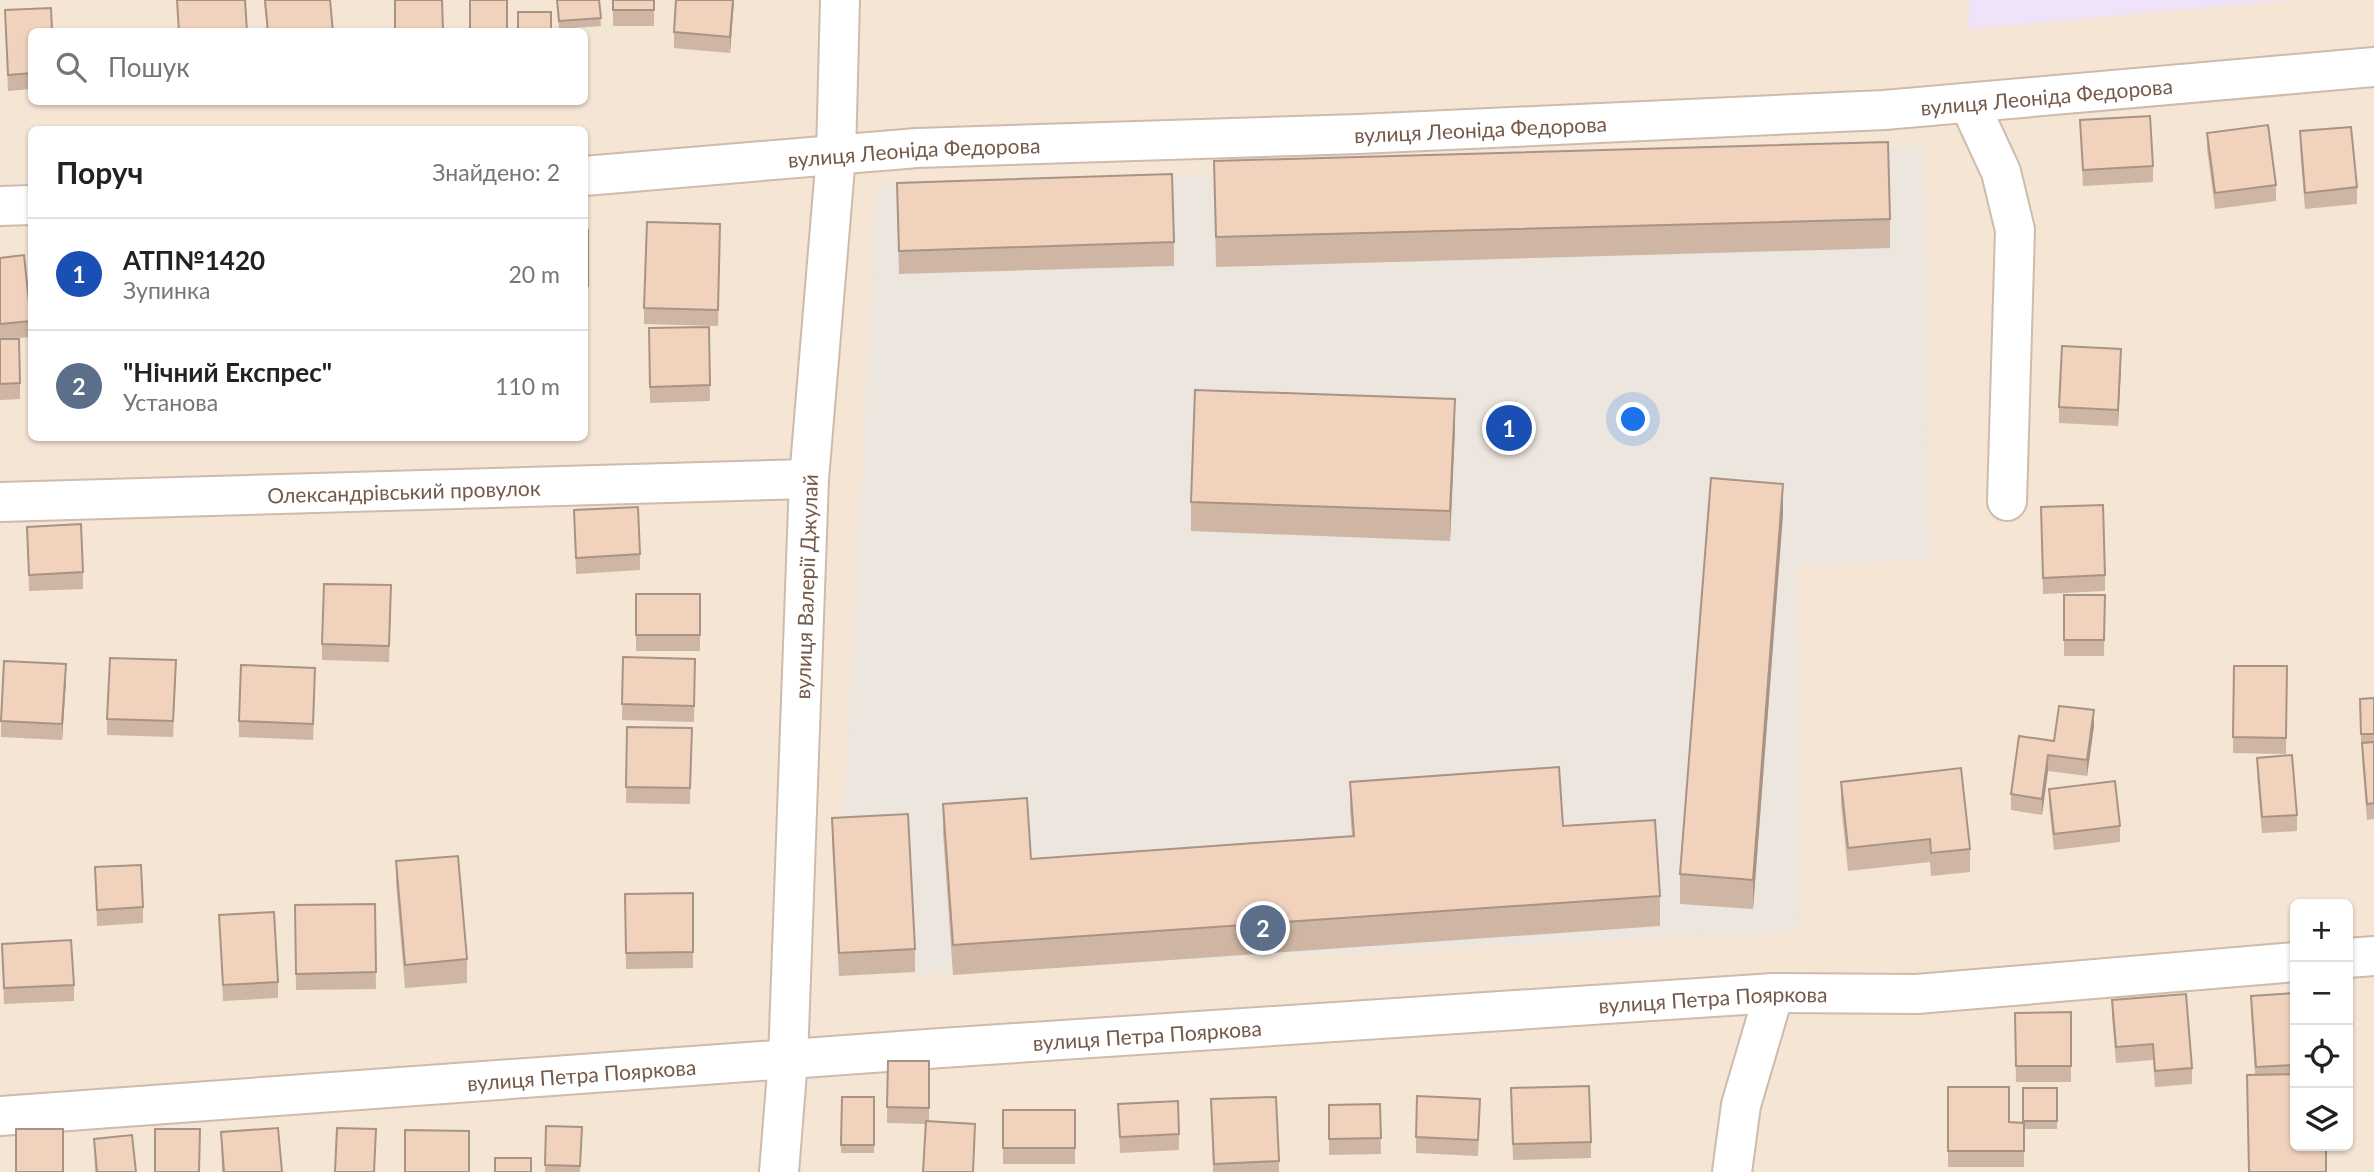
<!DOCTYPE html>
<html lang="uk">
<head>
<meta charset="utf-8">
<style>
	body { margin:0; font-family:Lato,sans-serif; background:#f2f2f2; color:#222 }
	.controls { position:absolute; right:21px; bottom:21px; display:grid; overflow:hidden; border-radius:10px; box-shadow:0 2px 5px #0004 }
	.controls button { width:63px; height:63px; display:grid; place-items:center; padding:0; border:0; border-bottom:2px solid #e0e0e0; background:#fff; color:#222; font:35px sans-serif }
	.you { position:absolute; left:1634px; top:420px; width:24px; height:24px; margin:-18px; border:5px solid #fff; border-radius:50%; background:#1a73e8; box-shadow:0 0 0 10px #1a73e833 }
	.badge { display:grid; place-items:center; width:46px; height:46px; border-radius:50%; background:#e56f4c; color:#fff; font-size:23px; font-weight:700 }
	.pin { position:absolute; translate:-50% -50%; border:4px solid #fff; box-shadow:0 2px 7px #0006 }
	.list { margin:0; padding:0; list-style:none }
	h2 { display:flex; justify-content:space-between; align-items:center; height:91px; margin:0; padding:0 28px; font-size:30px }
	h2 small { font-size:23px; font-weight:400; color:#767676 }
	.list li { display:grid; grid-template-columns:46px 1fr auto; gap:21px; align-items:center; box-sizing:border-box; height:112px; padding:0 28px; border-top:2px solid #e0e0e0 }
	.list b { display:block; font-size:26px; white-space:nowrap }
	.list p { margin:0; font-size:23px; white-space:nowrap; color:#767676 }
	.list em { font-size:23px; font-style:normal; color:#767676 }
	.icon { flex:none; width:38px; height:38px; fill:none; stroke:currentColor; stroke-width:2; stroke-linecap:round; stroke-linejoin:round }
	.map { position:relative; flex:none; width:2374px; height:1172px; overflow:hidden }
	.search { position:absolute; background:#fff; box-shadow:0 2px 5px #0004; left:28px; top:28px; width:560px; height:77px; display:flex; align-items:center; gap:18px; box-sizing:border-box; padding:0 24px; border-radius:10px; color:#767676; font-size:26px }
	.panel { position:absolute; background:#fff; box-shadow:0 2px 5px #0004; left:28px; top:126px; width:560px; height:315px; border-radius:10px }
	.map>svg:first-child { display:block }
</style>
</head>
<body>
<div class="map">
<svg width="2374" height="1172" viewBox="0 0 2374 1172">
	<rect width="100%" height="100%" fill="#fcf3e5"/>
	<path fill="#f4e5d4" fill-rule="evenodd" d="M 0,0 L 2374,0 L 2374,1172 L 0,1172 ZM 32,32 L 584,32 L 584,102 L 32,102 ZM 32,130 L 584,130 L 584,438 L 32,438 ZM 2295,904 L 2348,904 L 2348,1146 L 2295,1146 Z"/>
	<path fill="#ece6df" d="M 1923,146 L 1930,561 L 1796,565 L 1800,931 L 835,977 L 877,187 Z"/>
	<path fill="#f0e2f9" d="M 1969,0 L 2292,0 L 1969,29 Z"/>
	<g fill="none" stroke-linecap="round" stroke-linejoin="round">
		<g stroke="#cebbac" stroke-width="42">
			<g id="minor">
				<path d="M 1969,103 L 2001,172 L 2015,230 L 2007,501"/>
				<path id="s1" d="M 0,502 L 809,479"/>
				<path d="M 2348,958 L 2374,956"/>
				<path id="s2" d="M 0,1116 L 941,1048 L 1774,993 L 1917,994 L 2295,962"/>
				<path id="s3" d="M 779,1172 L 788,1060 L 809,479 L 836,155 L 840,0"/>
				<path d="M 1732,1172 L 1741,1105 L 1774,993"/>
			</g>
		</g>
		<g stroke="#cebbac" stroke-width="42">
			<g id="tertiary">
				<path id="s4" d="M 584,176 L 917,148 L 1359,134 L 1884,110 L 2374,67"/>
				<path d="M 0,206 L 32,205"/>
			</g>
		</g>
		<use href="#minor" stroke="#fff" stroke-width="38"/>
		<use href="#tertiary" stroke="#fff" stroke-width="38"/>
	</g>
	<g fill="#cfb5a3">
		<path d="M 264,0 L 330,0 L 333,32 L 267,32 Z"/>
		<path d="M 557,0 L 599,0 L 601,26 L 559,29 Z"/>
		<rect x="613" y="0" width="41" height="26"/>
		<path d="M 734,0 L 730,53 L 674,48 L 674,32 Z"/>
		<path d="M 5,10 L 52,31 L 32,32 L 32,89 L 8,91 Z"/>
		<path d="M 2080,120 L 2153,166 L 2153,182 L 2083,186 Z"/>
		<path d="M 2300,131 L 2357,187 L 2357,204 L 2305,209 L 2300,148 Z"/>
		<path d="M 2207,133 L 2276,185 L 2276,201 L 2215,209 L 2207,149 Z"/>
		<path d="M 1214,161 L 1890,219 L 1890,248 L 1216,267 Z"/>
		<path d="M 897,183 L 1174,242 L 1174,266 L 899,274 Z"/>
		<rect x="584" y="230" width="4" height="72"/>
		<path d="M 720,240 L 718,326 L 644,324 L 644,308 Z"/>
		<path d="M 0,258 L 31,321 L 31,337 L 6,339 L 20,383 L 20,399 L 0,400 Z"/>
		<path d="M 709,327 L 710,401 L 650,403 L 649,328 Z"/>
		<path d="M 2121,365 L 2118,426 L 2059,423 L 2059,407 Z"/>
		<path d="M 1455,428 L 1450,541 L 1191,531 L 1191,502 Z"/>
		<path d="M 574,510 L 640,554 L 640,570 L 576,574 Z"/>
		<path d="M 1783,514 L 1753,909 L 1680,904 L 1680,874 Z"/>
		<path d="M 2041,523 L 2105,575 L 2105,591 L 2043,594 Z"/>
		<path d="M 27,527 L 83,572 L 83,589 L 29,591 Z"/>
		<rect x="636" y="594" width="64" height="57"/>
		<path d="M 2064,595 L 2105,595 L 2104,656 L 2064,656 Z"/>
		<path d="M 391,601 L 389,662 L 322,660 L 322,644 Z"/>
		<path d="M 623,657 L 695,675 L 694,722 L 622,720 Z"/>
		<path d="M 2234,666 L 2287,666 L 2286,754 L 2233,753 Z"/>
		<path d="M 176,676 L 173,737 L 107,735 L 107,719 Z"/>
		<path d="M 66,680 L 62,740 L 1,737 L 1,721 Z"/>
		<path d="M 315,684 L 313,740 L 239,737 L 239,721 Z"/>
		<path d="M 2374,698 L 2374,819 L 2367,820 L 2362,759 L 2362,743 L 2364,743 L 2361,743 L 2360,699 Z"/>
		<path d="M 2094,726 L 2087,776 L 2048,771 L 2042,815 L 2011,810 L 2011,794 L 2054,741 Z"/>
		<path d="M 627,727 L 692,728 L 690,804 L 626,803 Z"/>
		<path d="M 2257,758 L 2297,815 L 2297,831 L 2262,833 L 2257,774 Z"/>
		<path d="M 1350,782 L 1563,826 L 1660,896 L 1660,926 L 953,975 L 943,833 L 943,804 L 1031,859 L 1352,836 L 1350,811 Z"/>
		<path d="M 1841,782 L 1970,849 L 1970,872 L 1931,876 L 1930,862 L 1848,871 L 1841,805 Z"/>
		<path d="M 2049,789 L 2120,826 L 2120,842 L 2054,850 L 2049,805 Z"/>
		<path d="M 832,818 L 915,949 L 915,972 L 839,976 L 832,841 Z"/>
		<path d="M 396,861 L 467,959 L 467,983 L 405,988 L 396,884 Z"/>
		<path d="M 95,867 L 143,907 L 143,923 L 97,926 Z"/>
		<path d="M 693,893 L 693,968 L 626,969 L 625,894 Z"/>
		<path d="M 375,904 L 376,989 L 296,990 L 295,905 Z"/>
		<path d="M 219,915 L 278,982 L 278,998 L 223,1001 Z"/>
		<path d="M 2,944 L 74,985 L 74,1001 L 4,1004 Z"/>
		<path d="M 2295,993 L 2295,1146 L 2255,1075 L 2251,1012 L 2251,996 Z"/>
		<path d="M 2112,1000 L 2192,1068 L 2192,1084 L 2155,1087 L 2153,1060 L 2116,1063 L 2112,1016 Z"/>
		<path d="M 2071,1012 L 2071,1082 L 2016,1082 L 2015,1013 Z"/>
		<path d="M 888,1061 L 929,1061 L 929,1122 L 975,1140 L 925,1124 L 887,1123 Z"/>
		<path d="M 1948,1087 L 2009,1122 L 2023,1123 L 2023,1088 L 2057,1088 L 2057,1129 L 2024,1129 L 2024,1167 L 1948,1167 Z"/>
		<path d="M 1511,1088 L 1591,1142 L 1591,1158 L 1513,1160 Z"/>
		<path d="M 842,1097 L 874,1097 L 874,1153 L 841,1153 Z"/>
		<path d="M 1211,1099 L 1279,1161 L 1279,1172 L 1213,1172 Z"/>
		<path d="M 1118,1104 L 1179,1134 L 1179,1150 L 1120,1153 Z"/>
		<path d="M 1380,1104 L 1381,1154 L 1329,1155 L 1329,1105 Z"/>
		<rect x="1003" y="1110" width="72" height="54"/>
		<path d="M 1480,1115 L 1478,1156 L 1416,1153 L 1416,1137 Z"/>
		<path d="M 546,1126 L 582,1127 L 580,1172 L 545,1172 Z"/>
		<path d="M 221,1132 L 282,1172 L 222,1172 Z"/>
		<path d="M 94,1139 L 136,1172 L 95,1172 Z"/>
	</g>
	<g fill="#a99384">
		<path d="M 733,0 L 734,0 L 730,53 L 730,37 Z"/>
		<path d="M 2121,349 L 2121,365 L 2118,426 L 2118,410 Z"/>
		<path d="M 1455,399 L 1455,428 L 1450,541 L 1450,511 Z"/>
		<path d="M 1783,484 L 1783,514 L 1753,909 L 1753,880 Z"/>
		<path d="M 66,664 L 66,680 L 62,740 L 62,724 Z"/>
		<path d="M 2094,710 L 2094,726 L 2087,776 L 2087,760 Z"/>
		<path d="M 2048,755 L 2048,771 L 2042,815 L 2042,799 Z"/>
	</g>
	<g fill="#f1d2bd" stroke="#a99384" stroke-width="2">
		<path d="M 177,0 L 245,0 L 247,32 L 179,32 Z"/>
		<path d="M 265,0 L 330,0 L 333,32 L 268,32 Z"/>
		<path d="M 395,0 L 442,0 L 443,31 L 395,31 Z"/>
		<rect x="470" y="0" width="37" height="32"/>
		<path d="M 557,0 L 599,0 L 601,18 L 559,21 Z"/>
		<rect x="613" y="0" width="41" height="10"/>
		<path d="M 676,0 L 733,0 L 730,37 L 674,32 Z"/>
		<path d="M 51,8 L 52,31 L 80,29 L 81,32 L 32,32 L 32,73 L 8,75 L 5,10 Z"/>
		<rect x="518" y="12" width="33" height="20"/>
		<path d="M 2150,116 L 2153,166 L 2083,170 L 2080,120 Z"/>
		<path d="M 2268,125 L 2276,185 L 2215,193 L 2207,133 Z"/>
		<path d="M 2351,127 L 2357,187 L 2305,193 L 2300,131 Z"/>
		<path d="M 1888,142 L 1890,219 L 1216,237 L 1214,161 Z"/>
		<path d="M 1172,174 L 1174,242 L 899,251 L 897,183 Z"/>
		<path d="M 647,222 L 720,224 L 718,310 L 644,308 Z"/>
		<rect x="584" y="230" width="4" height="56"/>
		<path d="M 24,255 L 31,321 L 0,324 L 0,258 Z"/>
		<path d="M 709,327 L 710,385 L 650,387 L 649,328 Z"/>
		<path d="M 0,339 L 19,339 L 20,383 L 0,384 Z"/>
		<path d="M 2062,346 L 2121,349 L 2118,410 L 2059,407 Z"/>
		<path d="M 1195,390 L 1455,399 L 1450,511 L 1191,502 Z"/>
		<path d="M 1711,478 L 1783,484 L 1753,880 L 1680,874 Z"/>
		<path d="M 2103,505 L 2105,575 L 2043,578 L 2041,507 Z"/>
		<path d="M 638,507 L 640,554 L 576,558 L 574,510 Z"/>
		<path d="M 81,524 L 83,572 L 29,575 L 27,527 Z"/>
		<path d="M 324,584 L 391,585 L 389,646 L 322,644 Z"/>
		<rect x="636" y="594" width="64" height="41"/>
		<path d="M 2064,595 L 2105,595 L 2104,640 L 2064,640 Z"/>
		<path d="M 623,657 L 695,659 L 694,706 L 622,704 Z"/>
		<path d="M 110,658 L 176,660 L 173,721 L 107,719 Z"/>
		<path d="M 4,661 L 66,664 L 62,724 L 1,721 Z"/>
		<path d="M 241,665 L 315,668 L 313,724 L 239,721 Z"/>
		<path d="M 2234,666 L 2287,666 L 2286,738 L 2233,737 Z"/>
		<path d="M 2374,698 L 2374,734 L 2361,734 L 2360,699 Z"/>
		<path d="M 2059,706 L 2094,710 L 2087,760 L 2048,755 L 2042,799 L 2011,794 L 2019,736 L 2054,741 Z"/>
		<path d="M 627,727 L 692,728 L 690,788 L 626,787 Z"/>
		<path d="M 2374,742 L 2374,803 L 2367,804 L 2362,743 Z"/>
		<path d="M 2292,755 L 2297,815 L 2262,817 L 2257,758 Z"/>
		<path d="M 1559,767 L 1563,826 L 1655,820 L 1660,896 L 953,945 L 943,804 L 1027,798 L 1031,859 L 1354,836 L 1350,782 Z"/>
		<path d="M 1961,768 L 1970,849 L 1931,853 L 1930,839 L 1848,848 L 1841,782 Z"/>
		<path d="M 2115,781 L 2120,826 L 2054,834 L 2049,789 Z"/>
		<path d="M 908,814 L 915,949 L 839,953 L 832,818 Z"/>
		<path d="M 458,856 L 467,959 L 405,965 L 396,861 Z"/>
		<path d="M 141,865 L 143,907 L 97,910 L 95,867 Z"/>
		<path d="M 693,893 L 693,952 L 626,953 L 625,894 Z"/>
		<path d="M 375,904 L 376,972 L 296,974 L 295,905 Z"/>
		<path d="M 274,912 L 278,982 L 223,985 L 219,915 Z"/>
		<path d="M 71,940 L 74,985 L 4,988 L 2,944 Z"/>
		<path d="M 2295,993 L 2295,1065 L 2256,1067 L 2251,996 Z"/>
		<path d="M 2186,994 L 2192,1068 L 2155,1071 L 2153,1044 L 2116,1047 L 2112,1000 Z"/>
		<path d="M 2071,1012 L 2071,1066 L 2016,1066 L 2015,1013 Z"/>
		<path d="M 888,1061 L 929,1061 L 929,1108 L 887,1107 Z"/>
		<path d="M 2295,1074 L 2295,1146 L 2326,1146 L 2326,1172 L 2249,1172 L 2247,1075 Z"/>
		<path d="M 1589,1086 L 1591,1142 L 1513,1144 L 1511,1088 Z"/>
		<path d="M 1948,1087 L 2009,1087 L 2009,1122 L 2024,1123 L 2024,1151 L 1948,1151 Z"/>
		<rect x="2023" y="1088" width="34" height="33"/>
		<path d="M 1417,1096 L 1480,1099 L 1478,1140 L 1416,1137 Z"/>
		<path d="M 842,1097 L 874,1097 L 874,1145 L 841,1145 Z"/>
		<path d="M 1276,1097 L 1279,1161 L 1214,1164 L 1211,1099 Z"/>
		<path d="M 1178,1101 L 1179,1134 L 1120,1137 L 1118,1104 Z"/>
		<path d="M 1380,1104 L 1381,1138 L 1329,1139 L 1329,1105 Z"/>
		<rect x="1003" y="1110" width="72" height="38"/>
		<path d="M 926,1121 L 975,1124 L 973,1172 L 923,1172 Z"/>
		<path d="M 546,1126 L 582,1127 L 580,1166 L 545,1165 Z"/>
		<path d="M 278,1128 L 282,1172 L 224,1172 L 221,1132 Z"/>
		<path d="M 337,1128 L 376,1129 L 374,1172 L 335,1172 Z"/>
		<rect x="16" y="1129" width="47" height="43"/>
		<path d="M 155,1129 L 200,1129 L 199,1172 L 155,1172 Z"/>
		<path d="M 405,1130 L 469,1131 L 469,1172 L 405,1172 Z"/>
		<path d="M 132,1135 L 136,1172 L 97,1172 L 94,1139 Z"/>
		<rect x="495" y="1158" width="36" height="14"/>
	</g>
	<g text-anchor="middle" dominant-baseline="central" stroke-width="5" stroke-linejoin="round" paint-order="stroke">
		<g font-size="21" fill="#755a4a" stroke="#fff7ec">
			<text stroke="none"><textPath href="#s4" startOffset="1465">вулиця Леоніда Федорова</textPath></text>
			<text stroke="none"><textPath href="#s4" startOffset="898">вулиця Леоніда Федорова</textPath></text>
			<text stroke="none"><textPath href="#s4" startOffset="331">вулиця Леоніда Федорова</textPath></text>
			<text stroke="none"><textPath href="#s1" startOffset="404">Олександрівський провулок</textPath></text>
			<text stroke="none"><textPath href="#s3" startOffset="586">вулиця Валерії Джулай</textPath></text>
			<text stroke="none"><textPath href="#s2" startOffset="1717">вулиця Петра Пояркова</textPath></text>
			<text stroke="none"><textPath href="#s2" startOffset="1150">вулиця Петра Пояркова</textPath></text>
			<text stroke="none"><textPath href="#s2" startOffset="583">вулиця Петра Пояркова</textPath></text>
		</g>
	</g>
</svg>
<div class="controls">
<button>+</button>
<button>−</button>
<button><svg class="icon" aria-label="locate" viewBox="0 0 24 24"><circle cx="12" cy="12" r="6"/><path d="M12 2v4M12 18v4M2 12h4M18 12h4"/></svg></button>
<button><svg class="icon" aria-label="layers" viewBox="0 0 24 24"><path d="M12 4l9 5-9 5-9-5zM3 14l9 5 9-5"/></svg></button>
</div>
<div class="you"></div>
<div class="pin badge" style="left:1509px;top:428px;background:#1a4fb4">1</div>
<div class="pin badge" style="left:1263px;top:928px;background:#5c6f8a">2</div>
<div class="search"><svg class="icon" aria-label="search" viewBox="0 0 24 24"><circle cx="10" cy="10" r="6"/><path d="M15 15l6 6"/></svg>Пошук</div>
<section class="panel">
<h2>Поруч<small>Знайдено: 2</small></h2>
<ul class="list">
<li><span class="badge" style="background:#1a4fb4">1</span><div><b>АТП№1420</b><p>Зупинка</p></div><em>20 m</em></li>
<li><span class="badge" style="background:#5c6f8a">2</span><div><b>&quot;Нічний Експрес&quot;</b><p>Установа</p></div><em>110 m</em></li>
</ul>
</section>
</div>
</body>
</html>
